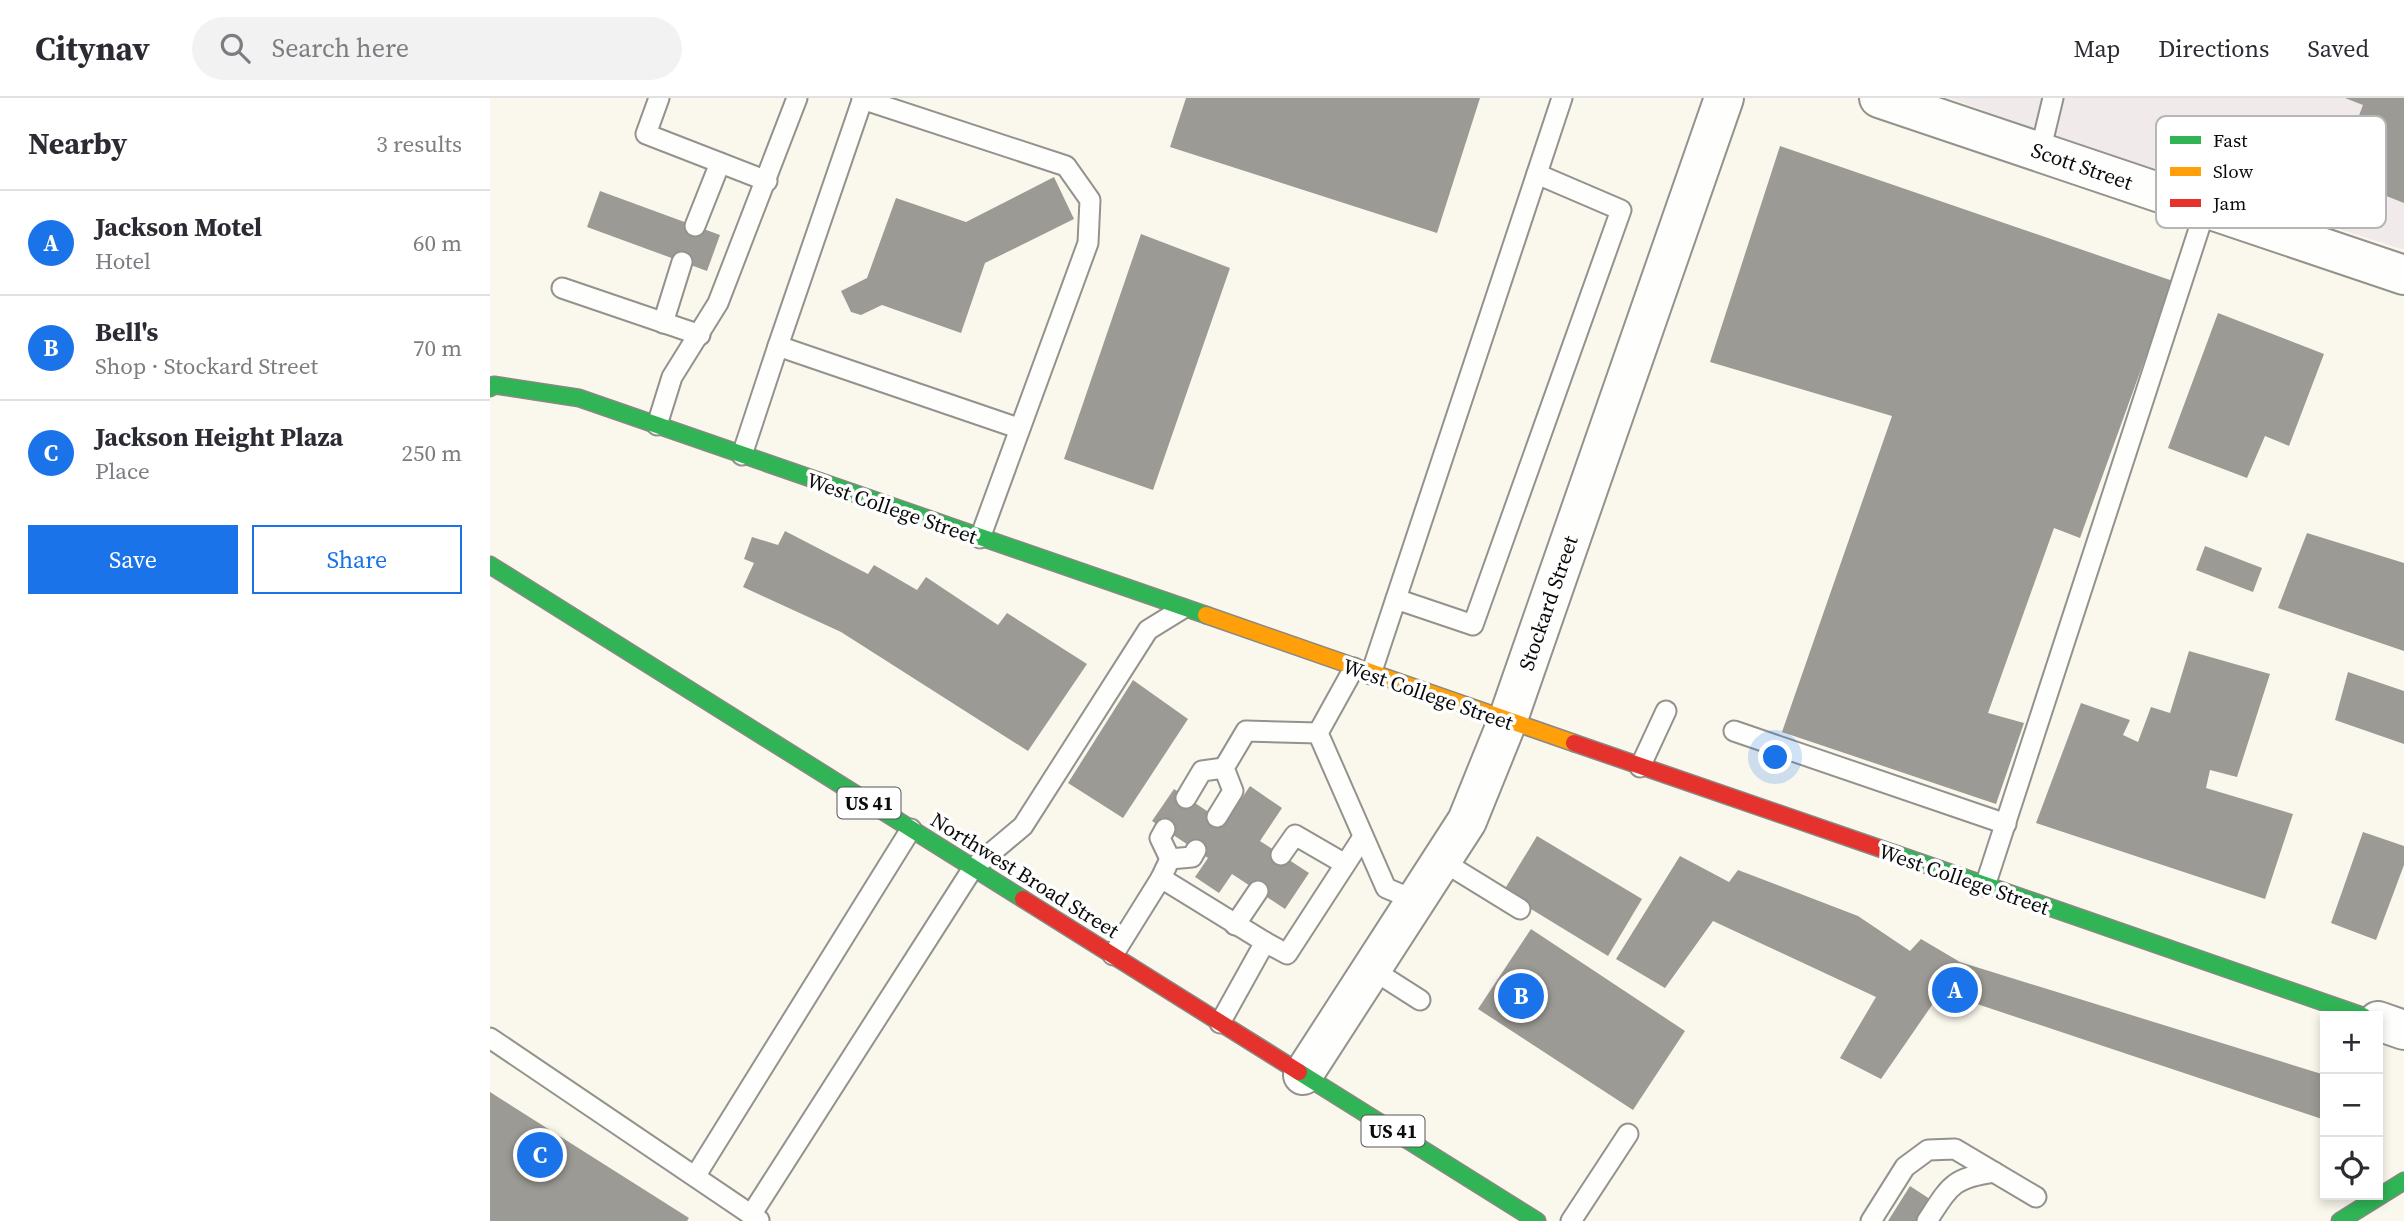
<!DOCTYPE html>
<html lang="en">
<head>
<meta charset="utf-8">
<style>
	body { margin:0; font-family:"Source Serif 4",serif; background:#f2f2f3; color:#2b2b33 }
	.controls { position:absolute; right:21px; bottom:21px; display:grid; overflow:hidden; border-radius:0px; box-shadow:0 4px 10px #0003 }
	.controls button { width:63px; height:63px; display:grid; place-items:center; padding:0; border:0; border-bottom:2px solid #e1e1e2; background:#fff; color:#2b2b33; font:35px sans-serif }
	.you { position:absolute; left:1286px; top:660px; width:24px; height:24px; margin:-18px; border:5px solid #fff; border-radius:50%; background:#1a73e8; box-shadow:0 0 0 10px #1a73e833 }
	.badge { display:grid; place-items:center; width:46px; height:46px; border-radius:50%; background:#1a73e8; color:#fff; font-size:23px; font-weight:700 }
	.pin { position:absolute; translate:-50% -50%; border:4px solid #fff; box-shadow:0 2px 7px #0006 }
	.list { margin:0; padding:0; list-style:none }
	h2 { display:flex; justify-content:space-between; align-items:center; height:91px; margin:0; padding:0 28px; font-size:30px }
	h2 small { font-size:23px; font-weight:400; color:#7c7c81 }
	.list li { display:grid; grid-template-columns:46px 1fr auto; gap:21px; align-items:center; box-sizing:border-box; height:105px; padding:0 28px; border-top:2px solid #e1e1e2 }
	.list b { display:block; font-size:26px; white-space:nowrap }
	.list p { margin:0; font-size:23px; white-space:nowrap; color:#7c7c81 }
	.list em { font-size:23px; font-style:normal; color:#7c7c81 }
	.actions { display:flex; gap:14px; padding:21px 28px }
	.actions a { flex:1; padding:16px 0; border:2px solid #1a73e8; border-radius:0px; text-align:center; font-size:24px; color:#1a73e8 }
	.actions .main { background:#1a73e8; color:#fff }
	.icon { flex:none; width:38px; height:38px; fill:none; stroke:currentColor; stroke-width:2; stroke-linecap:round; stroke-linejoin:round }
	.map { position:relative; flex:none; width:1914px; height:1123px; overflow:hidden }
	header { display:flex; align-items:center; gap:42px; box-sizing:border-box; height:98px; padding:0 35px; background:#fff; border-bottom:2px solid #e1e1e2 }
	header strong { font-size:33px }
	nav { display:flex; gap:38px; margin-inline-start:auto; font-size:24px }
	.search { width:490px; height:63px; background:#f2f2f3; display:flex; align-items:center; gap:18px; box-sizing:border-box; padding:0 24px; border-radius:38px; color:#7c7c81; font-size:26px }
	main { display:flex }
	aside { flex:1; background:#fff }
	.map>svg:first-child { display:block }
</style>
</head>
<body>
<header>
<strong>Citynav</strong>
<div class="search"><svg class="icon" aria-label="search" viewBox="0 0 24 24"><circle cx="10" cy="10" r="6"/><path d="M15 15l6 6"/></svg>Search here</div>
<nav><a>Map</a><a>Directions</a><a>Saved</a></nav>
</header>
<main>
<aside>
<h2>Nearby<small>3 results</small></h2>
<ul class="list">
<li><span class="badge">A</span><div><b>Jackson Motel</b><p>Hotel</p></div><em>60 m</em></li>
<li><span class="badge">B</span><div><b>Bell's</b><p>Shop · Stockard Street</p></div><em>70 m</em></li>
<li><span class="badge">C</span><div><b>Jackson Height Plaza</b><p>Place</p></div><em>250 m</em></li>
</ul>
<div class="actions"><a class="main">Save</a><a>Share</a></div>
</aside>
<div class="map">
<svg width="1914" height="1123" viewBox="0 0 1914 1123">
	<rect width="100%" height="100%" fill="#faf8ed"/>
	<path fill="#f1eaeb" d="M 1459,0 L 1914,0 L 1914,152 L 1598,50 Z"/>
	<g fill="#9c9a94">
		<path d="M 696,0 L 990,0 L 947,135 L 680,49 Z"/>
		<path d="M 1855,0 L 1914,0 L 1914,105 L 1846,78 L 1873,7 Z"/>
		<path d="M 1290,48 L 1683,183 L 1590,440 L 1564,430 L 1498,615 L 1534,625 L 1506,706 L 1292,634 L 1402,318 L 1220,264 Z"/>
		<path d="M 564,79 L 584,121 L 495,165 L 471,235 L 392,207 L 371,217 L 361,214 L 351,193 L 377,180 L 406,100 L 476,124 Z"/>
		<path d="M 110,93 L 230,137 L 217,173 L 97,129 Z"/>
		<path d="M 651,136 L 740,170 L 663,392 L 574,361 Z"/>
		<path d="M 1728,215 L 1834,256 L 1799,348 L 1775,338 L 1757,380 L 1678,350 Z"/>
		<path d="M 295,433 L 378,476 L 384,467 L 427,492 L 436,479 L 508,527 L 517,515 L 597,566 L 538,653 L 351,534 L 253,489 L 264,465 L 254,461 L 262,439 L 288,447 Z"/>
		<path d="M 1817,435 L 1914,465 L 1914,553 L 1788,510 Z"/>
		<path d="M 1715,448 L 1772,470 L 1763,494 L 1706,472 Z"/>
		<path d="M 1699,553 L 1780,576 L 1747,679 L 1720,672 L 1716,690 L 1803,716 L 1775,801 L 1546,725 L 1591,605 L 1640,622 L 1633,637 L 1648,644 L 1661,609 L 1680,615 Z"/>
		<path d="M 1858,574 L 1914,593 L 1914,646 L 1845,622 Z"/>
		<path d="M 643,582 L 698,621 L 633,720 L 578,685 Z"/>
		<path d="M 760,688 L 792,710 L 770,743 L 819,775 L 795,811 L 742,776 L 729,795 L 705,779 L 718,760 L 662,723 L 684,691 L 735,725 Z"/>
		<path d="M 1873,734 L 1914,748 L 1914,767 L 1886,842 L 1841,825 Z"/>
		<path d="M 1047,738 L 1152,801 L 1118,858 L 1013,794 Z"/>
		<path d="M 1190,758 L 1239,784 L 1248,772 L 1368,818 L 1420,853 L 1431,841 L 1470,864 L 1835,977 L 1835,1022 L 1451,894 L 1391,981 L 1350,960 L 1386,899 L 1223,823 L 1175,890 L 1126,861 Z"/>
		<path d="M 1041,831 L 1195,933 L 1143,1012 L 988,911 Z"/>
		<path d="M 0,994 L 199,1120 L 197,1123 L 0,1123 Z"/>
		<path d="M 1420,1088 L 1446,1105 L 1434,1123 L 1398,1123 Z"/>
	</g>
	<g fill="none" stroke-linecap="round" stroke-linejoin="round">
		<g stroke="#93928d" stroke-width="23">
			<g id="lane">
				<path d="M 169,0 L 156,36 L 277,83"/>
				<path d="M 372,1 L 576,68 L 600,102 L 598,145 L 490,440"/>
				<path d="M 1550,54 L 1563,0"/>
				<path d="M 205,128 L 230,65"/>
				<path d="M 72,190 L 210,237"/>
				<path d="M 173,225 L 192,164"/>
				<path d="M 288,248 L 373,0"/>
				<path d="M 167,327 L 182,279 L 228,205 L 307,0"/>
				<path d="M 252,357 L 288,248 L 528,330"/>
				<path d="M 906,501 L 983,527 L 1131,112 L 1047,76"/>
				<path d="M 864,570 L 828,635 L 896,790 L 927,803"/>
				<path d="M 881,576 L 1072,0"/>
				<path d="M 1244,633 L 1516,726"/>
				<path d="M 1150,669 L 1176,613"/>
				<path d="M 696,700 L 712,673 L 734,670"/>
				<path d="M 727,719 L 743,693 L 734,670 L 756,633 L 828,635"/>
				<path d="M 675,731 L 670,740 L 680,761"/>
				<path d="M 791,757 L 805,737 L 855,766"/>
				<path d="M 952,763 L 1030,811"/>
				<path d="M 671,780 L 680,761 L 702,759 L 706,752"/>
				<path d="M 1495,788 L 1737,45"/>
				<path d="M 745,827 L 768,793"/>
				<path d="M 775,844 L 797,856 L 873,739"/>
				<path d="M 623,857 L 671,780 L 775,844 L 730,925"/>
				<path d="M 883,872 L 930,902"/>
				<path d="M 0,940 L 269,1122"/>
				<path d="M 206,1077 L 421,731"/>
				<path d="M 261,1117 L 483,770 L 533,728 L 658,532 L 692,511"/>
				<path d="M 1081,1123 L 1138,1036"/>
				<path d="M 1381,1123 L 1415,1069 L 1438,1052 L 1465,1051 L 1546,1099"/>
				<path d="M 1437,1123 C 1460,1088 1462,1080 1504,1074"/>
			</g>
		</g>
		<g stroke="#93928d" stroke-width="42">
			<g id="street">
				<path d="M 1389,0 L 1914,177"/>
				<path d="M 1888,923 L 1914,932"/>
				<path d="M 813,977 L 977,723 L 1017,624 L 1234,0"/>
			</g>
		</g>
		<g stroke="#898883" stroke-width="19">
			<g id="fast">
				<path d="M 0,290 L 4,287 L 89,300 L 716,517"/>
				<path d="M 0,467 L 533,801"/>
				<path d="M 1406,756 L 1873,918"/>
				<path d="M 809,974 L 1047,1123"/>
				<path d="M 1850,1123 L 1914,1083"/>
			</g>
		</g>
		<g stroke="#898883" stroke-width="19">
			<path id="slow" d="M 716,517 L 1084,645"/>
		</g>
		<g stroke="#898883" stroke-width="19">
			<g id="jam">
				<path d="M 1084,645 L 1406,756"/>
				<path d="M 533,801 L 809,974"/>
			</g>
		</g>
		<use href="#lane" stroke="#fefefc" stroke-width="19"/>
		<use href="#street" stroke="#fefefc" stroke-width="38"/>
		<use href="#fast" stroke="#30b455" stroke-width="16"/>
		<use href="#slow" stroke="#ff9f0a" stroke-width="16"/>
		<use href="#jam" stroke="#e5322d" stroke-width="16"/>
	</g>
	<g text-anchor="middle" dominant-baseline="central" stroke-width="7" stroke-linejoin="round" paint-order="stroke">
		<g fill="#fff" stroke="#545454" stroke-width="2">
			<rect x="347.5" y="689.5" width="63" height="31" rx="5"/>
			<rect x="871.5" y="1017.5" width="63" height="31" rx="5"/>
		</g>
		<g font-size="19" font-weight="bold" fill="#0b0b0b">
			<text x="379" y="705">US 41</text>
			<text x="903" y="1033">US 41</text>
		</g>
		<g font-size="21" fill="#0b0b0b" stroke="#fff">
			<text transform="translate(1592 68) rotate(19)">Scott Street</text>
			<text transform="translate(402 410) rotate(19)">West College Street</text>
			<text transform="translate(1058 505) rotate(-71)">Stockard Street</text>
			<text transform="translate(938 596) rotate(19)">West College Street</text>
			<text transform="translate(535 777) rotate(32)">Northwest Broad Street</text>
			<text transform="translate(1474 781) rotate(19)">West College Street</text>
		</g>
	</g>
	<rect x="1666" y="18" width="230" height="112" rx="10" fill="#fff" stroke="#b6b6b6" stroke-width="2"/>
	<rect x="1680" y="38" width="31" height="8" fill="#30b455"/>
	<rect x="1680" y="69" width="31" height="9" fill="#ff9f0a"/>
	<rect x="1680" y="101" width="31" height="8" fill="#e5322d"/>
	<g font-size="19" fill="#0b0b0b">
		<text x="1723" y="49">Fast</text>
		<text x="1723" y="80">Slow</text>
		<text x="1723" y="112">Jam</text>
	</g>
</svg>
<div class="controls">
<button>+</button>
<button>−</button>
<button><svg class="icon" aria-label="locate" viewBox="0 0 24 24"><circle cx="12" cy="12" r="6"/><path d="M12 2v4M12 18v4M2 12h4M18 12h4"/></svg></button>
</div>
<div class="you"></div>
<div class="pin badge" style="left:1465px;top:892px">A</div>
<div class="pin badge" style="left:1031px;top:898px">B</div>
<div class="pin badge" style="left:50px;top:1057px">C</div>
</div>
</main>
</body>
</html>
